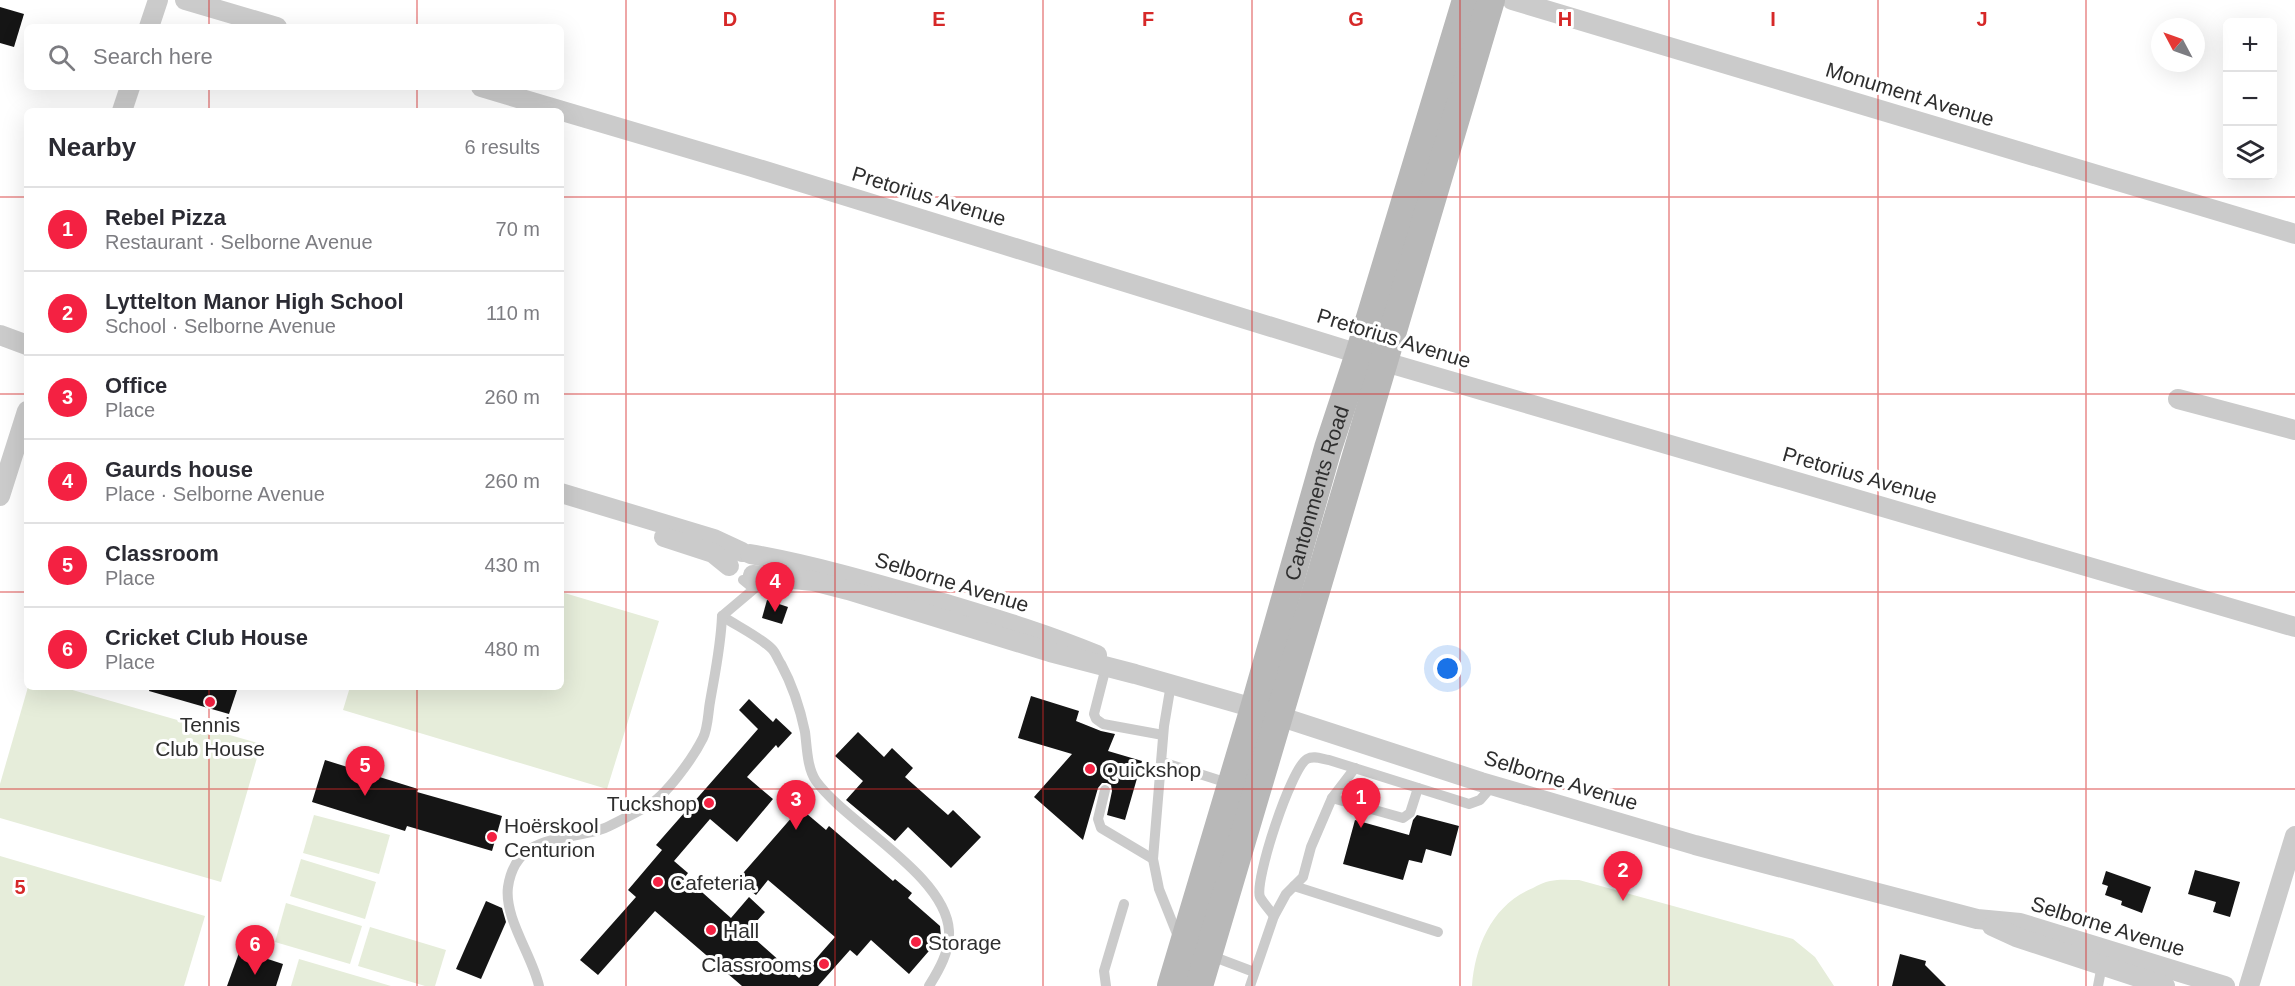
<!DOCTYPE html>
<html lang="en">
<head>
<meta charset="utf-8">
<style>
	body { margin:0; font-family:Helvetica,sans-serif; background:#f2f2f3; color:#2b2b33 }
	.controls { position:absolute; right:18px; top:18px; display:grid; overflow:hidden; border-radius:9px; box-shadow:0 6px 24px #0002 }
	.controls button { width:54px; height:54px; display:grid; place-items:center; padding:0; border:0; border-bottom:2px solid #e1e1e2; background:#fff; color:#2b2b33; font:30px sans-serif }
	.compass { position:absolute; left:2151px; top:18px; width:54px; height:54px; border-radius:50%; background:#fff; box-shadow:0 6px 24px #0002; rotate:311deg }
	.you { position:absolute; left:1448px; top:669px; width:21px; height:21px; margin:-15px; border:4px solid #fff; border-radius:50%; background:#1a73e8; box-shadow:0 0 0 9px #1a73e833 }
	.badge { display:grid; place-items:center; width:39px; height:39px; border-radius:50%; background:#f42142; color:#fff; font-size:20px; font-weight:700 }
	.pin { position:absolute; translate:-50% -50px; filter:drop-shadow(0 2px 3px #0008) }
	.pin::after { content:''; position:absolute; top:32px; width:21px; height:18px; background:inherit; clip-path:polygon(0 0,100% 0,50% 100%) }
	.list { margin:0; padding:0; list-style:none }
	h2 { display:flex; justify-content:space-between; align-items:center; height:78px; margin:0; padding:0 24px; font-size:26px }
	h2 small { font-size:20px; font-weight:400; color:#7c7c81 }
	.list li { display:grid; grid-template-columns:39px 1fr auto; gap:18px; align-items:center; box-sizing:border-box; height:84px; padding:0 24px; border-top:2px solid #e1e1e2 }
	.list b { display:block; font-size:22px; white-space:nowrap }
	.list p { margin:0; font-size:20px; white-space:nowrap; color:#7c7c81 }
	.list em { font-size:20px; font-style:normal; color:#7c7c81 }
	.icon { flex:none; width:33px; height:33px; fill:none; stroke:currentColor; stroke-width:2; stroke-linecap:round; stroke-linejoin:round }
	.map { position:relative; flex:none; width:2295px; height:986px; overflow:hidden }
	.search { position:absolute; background:#fff; box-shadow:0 6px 24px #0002; left:24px; top:24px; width:540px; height:66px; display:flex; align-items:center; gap:15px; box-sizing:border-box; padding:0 21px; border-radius:9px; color:#7c7c81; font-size:22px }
	.panel { position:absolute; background:#fff; box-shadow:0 6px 24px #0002; left:24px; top:108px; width:540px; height:582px; border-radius:9px }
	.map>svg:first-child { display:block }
</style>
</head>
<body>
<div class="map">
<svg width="2295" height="986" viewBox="0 0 2295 986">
	<rect width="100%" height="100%" fill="#fff"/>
	<g fill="#e6edda">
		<path d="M 561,592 L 659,621 L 607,789 L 343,710 L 350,687 L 561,687 Z"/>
		<path d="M 28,687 L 62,687 L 261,744 L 221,882 L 0,818 L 0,784 Z"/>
		<path d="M 314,815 L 390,835 L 379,874 L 303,853 Z"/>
		<path d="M 0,856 L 205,916 L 184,986 L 0,986 Z"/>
		<path d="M 301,859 L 376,882 L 365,919 L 290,896 Z"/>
		<path d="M 1579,880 L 1793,939 L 1815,957 L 1834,986 L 1472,986 C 1475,945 1493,904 1533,888 C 1538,885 1545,882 1550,881 C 1559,879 1570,880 1579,880 Z"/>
		<path d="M 286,903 L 362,926 L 350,964 L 275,942 Z"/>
		<path d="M 370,927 L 446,950 L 435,986 L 425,986 L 358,966 Z"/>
		<path d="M 299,959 L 391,986 L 291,986 Z"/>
	</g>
	<g fill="#151515">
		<path d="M 0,7 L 24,14 L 14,47 L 0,43 Z"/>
		<path d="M 767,600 L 788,607 L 782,624 L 762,618 Z"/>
		<path d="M 150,687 L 238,687 L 229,714 L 149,691 Z"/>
		<path d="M 1031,696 L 1079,711 L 1076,721 L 1101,731 L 1115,734 L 1108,751 L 1142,761 L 1125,820 L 1107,815 L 1112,791 L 1111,785 L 1107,783 L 1102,783 L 1098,788 L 1083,840 L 1034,797 L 1072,754 L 1018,738 Z"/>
		<path d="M 749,699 L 773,722 L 776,718 L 792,733 L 778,748 L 776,745 L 747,777 L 773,799 L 737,842 L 710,819 L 674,861 L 688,873 L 685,877 L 731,918 L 749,897 L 765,912 L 747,932 L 799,978 L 835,937 L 768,880 L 756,895 L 737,880 L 800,808 L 826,830 L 829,826 L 893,881 L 895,879 L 912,893 L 908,898 L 940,926 L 941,937 L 909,974 L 871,940 L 857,956 L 850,950 L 818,986 L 742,986 L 655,911 L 598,975 L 580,960 L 636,897 L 628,890 L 662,850 L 656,845 L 758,729 L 739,710 Z"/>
		<path d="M 858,732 L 884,757 L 892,748 L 913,768 L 905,777 L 948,815 L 953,810 L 981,837 L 951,868 L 908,827 L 895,841 L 846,800 L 863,781 L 835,756 Z"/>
		<path d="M 325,760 L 418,789 L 417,792 L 502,816 L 492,851 L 407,826 L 405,831 L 312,802 Z"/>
		<path d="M 1417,815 L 1459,826 L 1451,856 L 1426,849 L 1422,863 L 1409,860 L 1403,880 L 1343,864 L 1355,820 L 1409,835 L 1413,820 Z"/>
		<path d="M 2195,870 L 2240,882 L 2230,917 L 2213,912 L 2216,902 L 2188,894 Z"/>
		<path d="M 2106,871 L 2151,887 L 2142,913 L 2121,905 L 2122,901 L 2105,895 L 2108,886 L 2102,884 Z"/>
		<path d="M 486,901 L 502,908 L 506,922 L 481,979 L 456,969 Z"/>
		<path d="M 240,950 L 283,964 L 276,986 L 227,986 Z"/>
		<path d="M 1900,954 L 1926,961 L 1925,965 L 1946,986 L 1892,986 Z"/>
	</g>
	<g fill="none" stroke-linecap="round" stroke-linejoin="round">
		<g stroke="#cbcbcb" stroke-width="10">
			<path d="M 722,616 C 737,626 760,637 772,649 C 776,653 778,660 781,664 C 793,686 800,708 805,732 C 807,747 807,768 816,781 C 847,824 946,875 949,931 C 950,951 939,970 929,986"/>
			<path d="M 1106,667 L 1094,714 L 1096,719 L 1103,724 L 1163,735"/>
			<path d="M 1171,684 L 1164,726 L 1153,859 L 1159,889 L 1179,939"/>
			<path d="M 1162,762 L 1231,784"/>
			<path d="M 1105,790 L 1098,819 L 1101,828 L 1153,859"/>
			<path d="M 1332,798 L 1403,818 L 1410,813 L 1418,788"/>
			<path d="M 1294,886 L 1438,932"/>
			<path d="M 1274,916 C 1270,910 1263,903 1260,897 C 1254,881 1291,768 1307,759 C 1314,755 1322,759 1329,760 L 1469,804 L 1480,800 L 1493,785"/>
			<path d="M 1209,955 L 1254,972"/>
			<path d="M 539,986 C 532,955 504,918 508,887 C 516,832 567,842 605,828 C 618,822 633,814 646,807 C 666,796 693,758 703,738 C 708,728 708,713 710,702 C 715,673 721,645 722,616 L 754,589 L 743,580"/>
			<path d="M 1106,986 L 1104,971 L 1124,904"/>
			<path d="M 1250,986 L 1274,916 L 1286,894 L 1303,877 L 1311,847 L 1332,798 L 1355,768"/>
			<path d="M 2098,986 L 2102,965"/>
		</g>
		<g stroke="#cbcbcb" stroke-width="20">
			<path d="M 185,0 L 277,27"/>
			<path d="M 1512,0 L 2295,234"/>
			<path d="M 149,27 L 158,0"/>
			<path d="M 481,87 L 752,167 L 1385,362 L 2295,627"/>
			<path d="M 122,111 L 130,87"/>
			<path d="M 0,335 L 27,345"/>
			<path d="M 2178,399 L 2295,430"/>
			<path d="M 561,493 L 714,539 L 742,552"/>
			<path d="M 0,496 L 27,411"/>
			<path d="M 664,537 L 713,553 L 729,566"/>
			<path d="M 750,554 C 818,566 884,586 950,605 C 1000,620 1049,635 1097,655"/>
			<path d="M 753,575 L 813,581 L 848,590 L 1050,652 L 1135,674 L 1254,708 L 1481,782 L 1695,845 L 1977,919 L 2020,923 L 2225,986"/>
			<path d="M 1992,926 L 2016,937 L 2165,986"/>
			<path d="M 2249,986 L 2295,836"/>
		</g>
		<g stroke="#b8b8b8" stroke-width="28">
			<path id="s1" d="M 1171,986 L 1254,708 L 1328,448 L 1359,354 L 1466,0"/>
			<path d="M 1199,986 L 1491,0"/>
		</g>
	</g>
	<path fill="none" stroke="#d62828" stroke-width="1.5" stroke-opacity="0.55" d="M 209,0 L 209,27M 417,0 L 417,27M 626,0 L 626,986M 835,0 L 835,986M 1043,0 L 1043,986M 1252,0 L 1252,986M 1460,0 L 1460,986M 1669,0 L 1669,986M 1878,0 L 1878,986M 2086,0 L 2086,986M 209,87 L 209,111M 417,87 L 417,111M 0,197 L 27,197M 561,197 L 2295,197M 0,394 L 27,394M 561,394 L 2295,394M 0,592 L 27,592M 561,592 L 2295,592M 209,687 L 209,986M 417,687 L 417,986M 0,789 L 2295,789"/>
	<g fill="#f42142" stroke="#fff" stroke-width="2">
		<circle cx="210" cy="702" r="6"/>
		<circle cx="1090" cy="769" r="6"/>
		<circle cx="709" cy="803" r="6"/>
		<circle cx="492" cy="837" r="6"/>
		<circle cx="658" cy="882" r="6"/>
		<circle cx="711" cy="930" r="6"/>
		<circle cx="916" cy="942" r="6"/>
		<circle cx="824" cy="964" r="6"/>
	</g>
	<g text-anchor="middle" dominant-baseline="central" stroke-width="6" stroke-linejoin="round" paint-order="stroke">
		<g font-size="21" fill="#2e2e2e" stroke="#fff">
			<text transform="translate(1910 94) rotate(17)">Monument Avenue</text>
			<text transform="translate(929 196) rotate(17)">Pretorius Avenue</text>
			<text transform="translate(1394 338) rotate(17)">Pretorius Avenue</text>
			<text transform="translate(1860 475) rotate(16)">Pretorius Avenue</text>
			<text stroke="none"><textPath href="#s1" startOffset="514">Cantonments Road</textPath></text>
			<text transform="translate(952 582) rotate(17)">Selborne Avenue</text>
			<text transform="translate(1561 780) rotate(17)">Selborne Avenue</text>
			<text transform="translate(2108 926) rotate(17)">Selborne Avenue</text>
		</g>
		<g font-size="21" fill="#2e2e2e" stroke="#fff" text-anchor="start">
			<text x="210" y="724" text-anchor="middle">Tennis<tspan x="210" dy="24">Club House</tspan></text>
			<text x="1102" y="769">Quickshop</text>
			<text x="697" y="803" text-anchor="end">Tuckshop</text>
			<text x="504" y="825">Hoërskool<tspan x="504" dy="24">Centurion</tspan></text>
			<text x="670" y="882">Cafeteria</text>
			<text x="723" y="930">Hall</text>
			<text x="928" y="942">Storage</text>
			<text x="812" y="964" text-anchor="end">Classrooms</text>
		</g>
	</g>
	<g font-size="20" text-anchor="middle" font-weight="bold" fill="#d62828" stroke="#fff" stroke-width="6" stroke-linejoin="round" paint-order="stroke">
		<text x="730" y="26">D</text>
		<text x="939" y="26">E</text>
		<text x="1148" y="26">F</text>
		<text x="1356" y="26">G</text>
		<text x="1565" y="26">H</text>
		<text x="1773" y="26">I</text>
		<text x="1982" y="26">J</text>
		<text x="20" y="894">5</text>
	</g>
</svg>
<div class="controls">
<button>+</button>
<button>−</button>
<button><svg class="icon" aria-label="layers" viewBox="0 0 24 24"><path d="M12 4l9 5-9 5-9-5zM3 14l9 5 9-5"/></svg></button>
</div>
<svg class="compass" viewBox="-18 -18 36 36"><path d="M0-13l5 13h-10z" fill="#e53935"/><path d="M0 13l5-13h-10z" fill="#7c7c81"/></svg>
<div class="you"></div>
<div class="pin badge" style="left:1361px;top:828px">1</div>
<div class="pin badge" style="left:1623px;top:901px">2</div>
<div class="pin badge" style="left:796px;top:830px">3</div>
<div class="pin badge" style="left:775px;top:612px">4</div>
<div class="pin badge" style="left:365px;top:796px">5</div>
<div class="pin badge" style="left:255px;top:975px">6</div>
<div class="search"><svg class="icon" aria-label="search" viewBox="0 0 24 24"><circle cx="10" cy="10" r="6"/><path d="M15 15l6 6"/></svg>Search here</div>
<section class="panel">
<h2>Nearby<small>6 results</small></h2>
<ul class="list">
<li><span class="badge">1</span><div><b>Rebel Pizza</b><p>Restaurant · Selborne Avenue</p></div><em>70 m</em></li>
<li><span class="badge">2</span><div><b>Lyttelton Manor High School</b><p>School · Selborne Avenue</p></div><em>110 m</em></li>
<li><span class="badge">3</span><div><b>Office</b><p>Place</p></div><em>260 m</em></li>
<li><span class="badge">4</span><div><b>Gaurds house</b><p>Place · Selborne Avenue</p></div><em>260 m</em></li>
<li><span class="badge">5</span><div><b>Classroom</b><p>Place</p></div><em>430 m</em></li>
<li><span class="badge">6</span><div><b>Cricket Club House</b><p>Place</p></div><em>480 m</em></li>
</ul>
</section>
</div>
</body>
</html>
